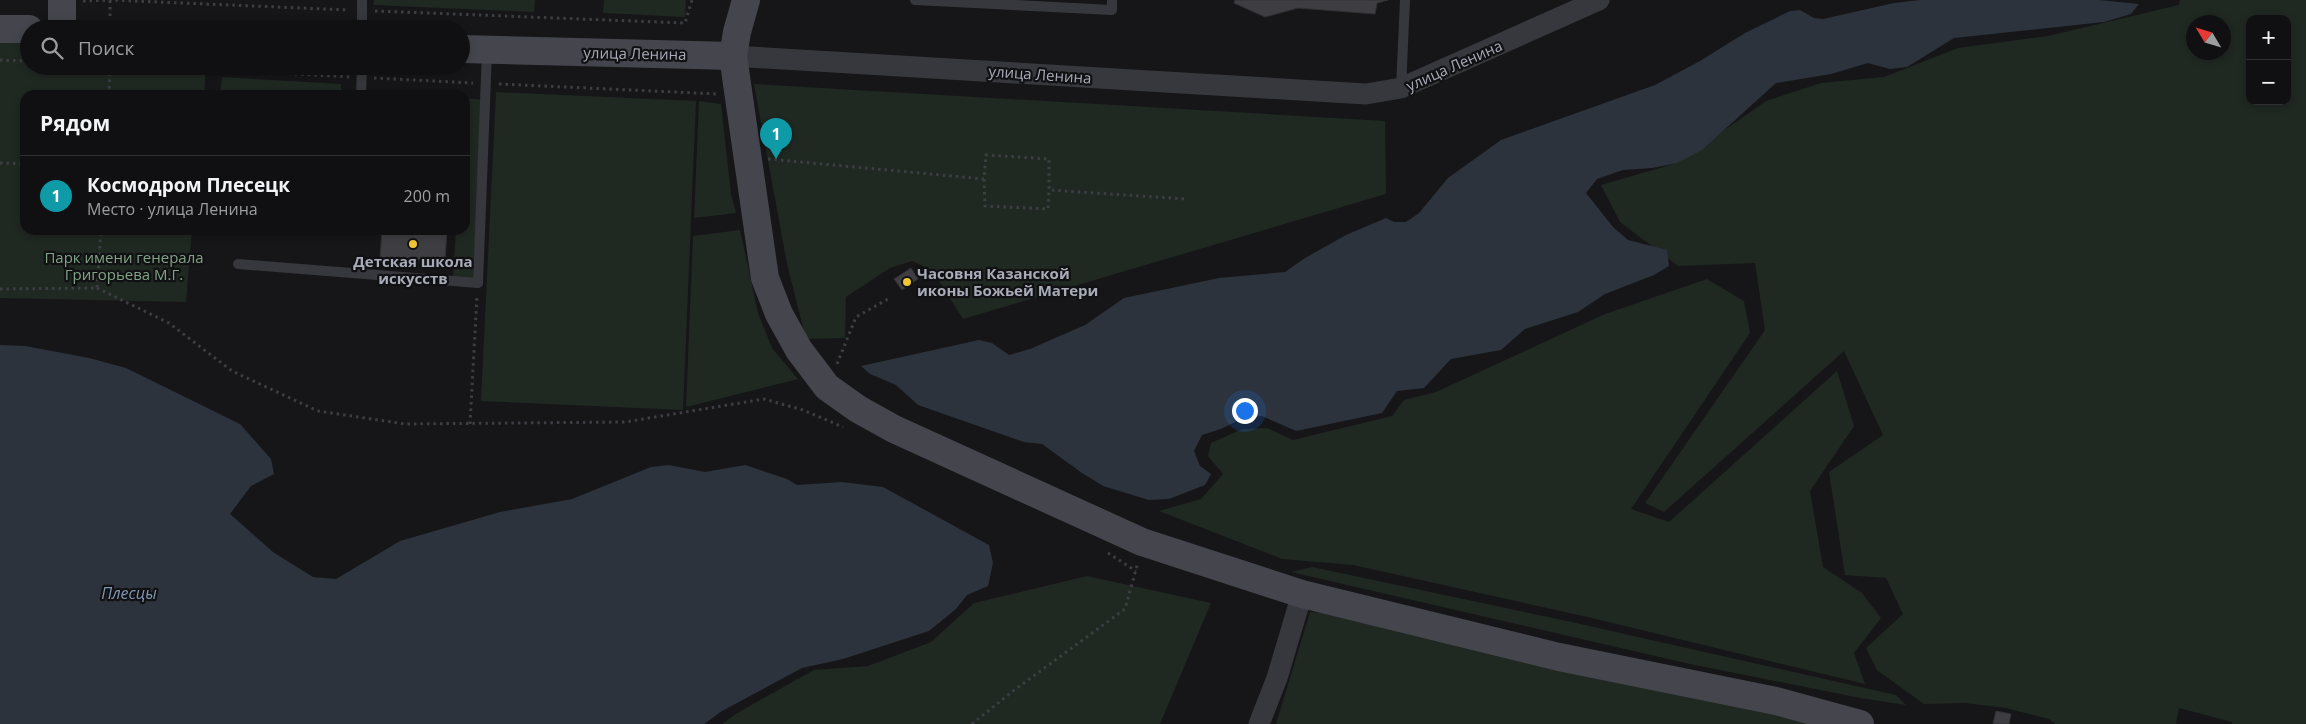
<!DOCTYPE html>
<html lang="ru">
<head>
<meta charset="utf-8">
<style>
	body { margin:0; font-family:"Open Sans",sans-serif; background:#19191b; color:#f1f3f6 }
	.controls { position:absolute; right:15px; top:15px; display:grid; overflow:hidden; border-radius:10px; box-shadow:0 2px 8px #0003 }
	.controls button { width:45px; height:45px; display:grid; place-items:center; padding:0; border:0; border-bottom:1px solid #303032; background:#101012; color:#f1f3f6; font:25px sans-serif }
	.compass { position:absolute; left:2186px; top:15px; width:45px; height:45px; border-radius:50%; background:#101012; box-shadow:0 2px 8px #0003; rotate:308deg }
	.you { position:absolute; left:1244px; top:410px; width:18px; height:18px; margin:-12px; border:4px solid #fff; border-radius:50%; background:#1a73e8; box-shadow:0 0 0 8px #1a73e833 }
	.badge { display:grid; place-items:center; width:32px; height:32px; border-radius:50%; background:#ea580c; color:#fff; font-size:16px; font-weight:700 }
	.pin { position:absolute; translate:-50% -41px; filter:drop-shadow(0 1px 2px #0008) }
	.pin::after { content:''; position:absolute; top:26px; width:18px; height:15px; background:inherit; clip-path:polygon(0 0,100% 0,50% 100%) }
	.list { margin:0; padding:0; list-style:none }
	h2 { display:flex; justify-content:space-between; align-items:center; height:65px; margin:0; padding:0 20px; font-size:21px }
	h2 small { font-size:16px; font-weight:400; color:#9c9d9f }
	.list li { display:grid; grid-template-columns:32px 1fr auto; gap:15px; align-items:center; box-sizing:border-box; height:80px; padding:0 20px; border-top:1px solid #303032 }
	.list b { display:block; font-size:19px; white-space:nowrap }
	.list p { margin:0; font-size:16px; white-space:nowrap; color:#9c9d9f }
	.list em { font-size:16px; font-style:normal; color:#9c9d9f }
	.icon { flex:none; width:28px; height:28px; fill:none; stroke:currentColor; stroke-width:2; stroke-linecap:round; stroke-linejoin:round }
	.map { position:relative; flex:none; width:2306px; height:724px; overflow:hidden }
	.search { position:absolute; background:#101012; box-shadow:0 2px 8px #0003; left:20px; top:20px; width:450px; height:55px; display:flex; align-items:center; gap:12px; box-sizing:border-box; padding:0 18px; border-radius:28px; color:#9c9d9f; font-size:19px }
	.panel { position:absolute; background:#101012; box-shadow:0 2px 8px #0003; left:20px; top:90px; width:450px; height:145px; border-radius:15px }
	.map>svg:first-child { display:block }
</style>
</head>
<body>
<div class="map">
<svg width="2306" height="724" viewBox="0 0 2306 724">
	<rect width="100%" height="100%" fill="#161618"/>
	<g fill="#202822" fill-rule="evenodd">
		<path d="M 374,0 L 535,0 L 534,12 L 373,5 Z"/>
		<path d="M 604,0 L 686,0 L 685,17 L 603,13 Z"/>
		<path d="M 2180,0 L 2306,0 L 2306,724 L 2232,724 L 2232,722 L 2179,708 L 2176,724 L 2055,724 L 2049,719 L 2006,708 L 1965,703 L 1924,704 L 1877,670 L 1866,648 L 1903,614 L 1886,578 L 1845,575 L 1829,472 L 1883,435 L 1844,351 L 1664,512 L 1645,503 L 1765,330 L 1755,263 L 1678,266 L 1620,222 L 1601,185 L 1677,163 L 1766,101 L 1821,83 L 1884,77 L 1958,48 L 2048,36 L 2179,5 ZM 2250,19 L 2287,19 L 2287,101 L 2250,101 ZM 2194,22 L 2224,22 L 2224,52 L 2194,52 Z"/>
		<path d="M 0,41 L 29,42 L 29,66 L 206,66 L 204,95 L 25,95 L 25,230 L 192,230 L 186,302 L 0,298 Z"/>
		<path d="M 222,77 L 341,84 L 341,95 L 220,95 Z"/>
		<path d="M 754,84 L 1385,121 L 1386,194 L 963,319 L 932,270 L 912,261 L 890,268 L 846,297 L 845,338 L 806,339 L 787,264 Z"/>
		<path d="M 496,92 L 696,101 L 683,410 L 481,401 Z"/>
		<path d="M 465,98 L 483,100 L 473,280 L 453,279 L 456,230 L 465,230 Z"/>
		<path d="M 699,101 L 721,104 L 731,194 L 736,213 L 694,218 Z"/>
		<path d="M 740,230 L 758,313 L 772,348 L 798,379 L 686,407 L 693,236 Z"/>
		<path d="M 1707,279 L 1744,301 L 1750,333 L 1631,509 L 1669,522 L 1837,371 L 1854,426 L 1810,491 L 1823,567 L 1862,593 L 1881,618 L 1854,653 L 1865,684 L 1592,618 L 1353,565 L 1282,559 L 1159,511 L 1201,499 L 1223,474 L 1208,456 L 1211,443 L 1242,429 L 1267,428 L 1293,440 L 1392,416 L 1404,400 L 1436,392 L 1605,314 Z"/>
		<path d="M 1312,567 L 1567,621 L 1896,695 L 1906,705 L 1860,698 L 1690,664 L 1291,572 Z"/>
		<path d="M 1087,576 L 1211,603 L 1160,724 L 722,724 L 737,713 L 814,670 L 868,666 L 931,642 L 974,603 Z"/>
		<path d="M 1310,612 L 1340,614 L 1768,709 L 1808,724 L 1276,724 Z"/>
	</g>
	<g fill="#2c333c">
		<path d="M 1920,0 L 2099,0 L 2139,4 L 2131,14 L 2104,22 L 1954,38 L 1907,67 L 1890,69 L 1868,63 L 1831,74 L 1776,83 L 1702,150 L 1677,163 L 1652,168 L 1623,170 L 1597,179 L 1586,193 L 1613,227 L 1628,240 L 1667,250 L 1669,266 L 1654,275 L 1605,294 L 1578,312 L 1525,329 L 1501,350 L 1451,359 L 1424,388 L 1397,391 L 1382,413 L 1296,431 L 1262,416 L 1243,418 L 1221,429 L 1202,435 L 1194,451 L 1200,466 L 1211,474 L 1205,485 L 1169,499 L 1149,500 L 1103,486 L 1082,473 L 1042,444 L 1024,442 L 918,405 L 896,385 L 870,374 L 861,366 L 979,340 L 992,343 L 1009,355 L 1030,349 L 1085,325 L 1124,298 L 1219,278 L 1285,272 L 1305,258 L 1346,235 L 1386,218 L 1394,222 L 1406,222 L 1419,213 L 1448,178 L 1501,140 L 1655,85 L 1700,61 L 1745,33 L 1790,11 L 1800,10 L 1814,18 L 1823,19 L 1894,3 Z"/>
		<path d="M 0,345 L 25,346 L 89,358 L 126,368 L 240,424 L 271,459 L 274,474 L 251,486 L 230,514 L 273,552 L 313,577 L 336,579 L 400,541 L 500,512 L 572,499 L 651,467 L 669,465 L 705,472 L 745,465 L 787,479 L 797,485 L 842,482 L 883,487 L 989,545 L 993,563 L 988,586 L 967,595 L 956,609 L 929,631 L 843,659 L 802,668 L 722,711 L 704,724 L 0,724 Z"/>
	</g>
	<g fill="#3e3e42" stroke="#313034">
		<path d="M 1235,0 L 1388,0 L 1377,3 L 1375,14 L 1298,8 L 1265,17 L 1234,3 Z"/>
		<path d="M 382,230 L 447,230 L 445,261 L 380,258 Z"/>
		<path d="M 911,268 L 918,279 L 902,290 L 894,279 Z"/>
		<path d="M 1996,711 L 2011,714 L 2009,724 L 1993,724 Z"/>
	</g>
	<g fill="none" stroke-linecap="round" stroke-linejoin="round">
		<g stroke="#3d3e44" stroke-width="3" stroke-dasharray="2.5 4" stroke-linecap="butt">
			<path d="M 83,1 L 110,0 L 349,10"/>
			<path d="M 375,11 L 685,23 L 692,0"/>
			<path d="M 110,29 L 110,0"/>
			<path d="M 0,60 L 29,61"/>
			<path d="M 152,66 L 350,77"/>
			<path d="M 374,78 L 473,83"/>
			<path d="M 499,84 L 718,94"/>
			<path d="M 109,95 L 110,66"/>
			<path d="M 768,159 L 984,179 L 986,155 L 1049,159 L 1049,190 L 1186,199"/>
			<path d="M 0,163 L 25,164"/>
			<path d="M 984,179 L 985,206 L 1048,209 L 1049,190"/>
			<path d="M 97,288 L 169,323 L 232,371 L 318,411 L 405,424 L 625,422 L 764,399 L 803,410 L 843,427"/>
			<path d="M 0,289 L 97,288 L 101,230"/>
			<path d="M 837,364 L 856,317 L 888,299"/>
			<path d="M 470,424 L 477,296"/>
			<path d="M 1108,553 L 1136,571"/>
			<path d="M 972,724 L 1013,691 L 1125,609 L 1138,562"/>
		</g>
		<g stroke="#37383d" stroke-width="10">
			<path d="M 915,0 L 1112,10 L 1112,0"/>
			<path d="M 362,29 L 362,0"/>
			<path d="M 1401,88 L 1405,0"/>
			<path d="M 361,95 L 362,66"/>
			<path d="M 238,264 L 478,283 L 487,51"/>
		</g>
		<g stroke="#37383d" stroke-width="21">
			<path d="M 733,56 L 1366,94 L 1401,88 L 1599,0"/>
			<path d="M 1259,724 L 1277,678 L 1302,594"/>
		</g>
		<g stroke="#45464d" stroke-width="28">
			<path d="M 746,0 L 737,32 L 733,56 L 765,278 L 779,314 L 799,350 L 827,387 L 858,409 L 894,429 L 1142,542 L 1302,594 L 1559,657 L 1776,701 L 1860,724"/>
			<path d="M 0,29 L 29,29"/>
			<path d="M 62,29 L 62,0"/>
			<path d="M 461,49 L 733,56"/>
		</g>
	</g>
	<g fill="#f0c636" stroke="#111113" stroke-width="2">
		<circle cx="413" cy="244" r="5"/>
		<circle cx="907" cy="282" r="5"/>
	</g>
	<g text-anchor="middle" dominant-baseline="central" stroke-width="4.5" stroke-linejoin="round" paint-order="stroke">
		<g font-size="15" fill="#a8abb8" stroke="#111113">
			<text transform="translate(635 53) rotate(1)">улица Ленина</text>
			<text transform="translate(1454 65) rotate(-24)">улица Ленина</text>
			<text transform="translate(1040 74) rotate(4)">улица Ленина</text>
		</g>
		<g font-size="15" fill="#80a386" stroke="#111113">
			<text x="124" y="257">Парк имени генерала<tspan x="124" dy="17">Григорьева М.Г.</tspan></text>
		</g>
		<g font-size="15" font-weight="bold" fill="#a8abb8" stroke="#111113">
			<text x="413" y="261">Детская школа<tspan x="413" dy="17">искусств</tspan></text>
			<text x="917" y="273" text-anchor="start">Часовня Казанской<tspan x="917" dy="17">иконы Божьей Матери</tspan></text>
		</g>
		<g font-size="16" font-style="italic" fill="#8095b3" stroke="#111113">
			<text x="129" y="593">Плесцы</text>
		</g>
	</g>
</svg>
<div class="controls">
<button>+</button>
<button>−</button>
</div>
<svg class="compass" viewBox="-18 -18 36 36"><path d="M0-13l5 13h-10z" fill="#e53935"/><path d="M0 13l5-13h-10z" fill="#9c9d9f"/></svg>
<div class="you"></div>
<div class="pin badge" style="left:776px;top:159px;background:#0f9aa8">1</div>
<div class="search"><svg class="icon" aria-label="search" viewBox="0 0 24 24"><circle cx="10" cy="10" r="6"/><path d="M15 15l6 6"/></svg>Поиск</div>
<section class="panel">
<h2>Рядом<small></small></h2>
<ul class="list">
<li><span class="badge" style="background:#0f9aa8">1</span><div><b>Космодром Плесецк</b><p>Место · улица Ленина</p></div><em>200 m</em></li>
</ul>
</section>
</div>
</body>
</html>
